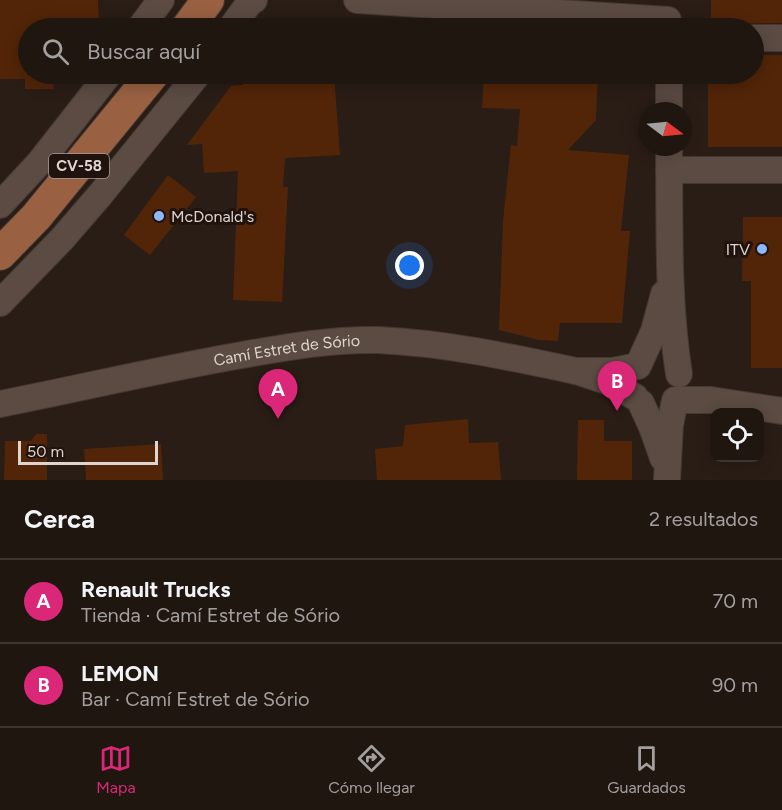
<!DOCTYPE html>
<html lang="es">
<head>
<meta charset="utf-8">
<style>
	body { margin:0; font-family:Figtree,sans-serif; background:#2d231e; color:#f1f3f6 }
	.controls { position:absolute; right:18px; bottom:18px; display:grid; overflow:hidden; border-radius:12px; box-shadow:0 3px 15px #0003 }
	.controls button { width:54px; height:54px; display:grid; place-items:center; padding:0; border:0; border-bottom:2px solid #3d3530; background:#201610; color:#f1f3f6; font:30px sans-serif }
	.compass { position:absolute; left:638px; top:102px; width:54px; height:54px; border-radius:50%; background:#201610; box-shadow:0 3px 15px #0003; rotate:106deg }
	.scale { position:absolute; left:18px; bottom:15px; width:140px; box-sizing:border-box; padding-left:6px; border:3px solid #dfd5d0; border-top:0; font-size:16px; line-height:21px; white-space:nowrap; color:#dfd5d0; -webkit-text-stroke:4px #20130d; paint-order:stroke }
	.you { position:absolute; left:410px; top:266px; width:21px; height:21px; margin:-15px; border:4px solid #fff; border-radius:50%; background:#1a73e8; box-shadow:0 0 0 9px #1a73e833 }
	.badge { display:grid; place-items:center; width:39px; height:39px; border-radius:50%; background:#db2777; color:#fff; font-size:20px; font-weight:700 }
	.pin { position:absolute; translate:-50% -50px; filter:drop-shadow(0 2px 3px #0008) }
	.pin::after { content:''; position:absolute; top:32px; width:21px; height:18px; background:inherit; clip-path:polygon(0 0,100% 0,50% 100%) }
	.list { margin:0; padding:0; list-style:none }
	h2 { display:flex; justify-content:space-between; align-items:center; height:78px; margin:0; padding:0 24px; font-size:26px }
	h2 small { font-size:20px; font-weight:400; color:#a29f9f }
	.list li { display:grid; grid-template-columns:39px 1fr auto; gap:18px; align-items:center; box-sizing:border-box; height:84px; padding:0 24px; border-top:2px solid #3d3530 }
	.list b { display:block; font-size:22px; white-space:nowrap }
	.list p { margin:0; font-size:20px; white-space:nowrap; color:#a29f9f }
	.list em { font-size:20px; font-style:normal; color:#a29f9f }
	.icon { flex:none; width:33px; height:33px; fill:none; stroke:currentColor; stroke-width:2; stroke-linecap:round; stroke-linejoin:round }
	.map { position:relative; flex:none; width:782px; height:480px; overflow:hidden }
	.search { position:absolute; background:#201610; box-shadow:0 3px 15px #0003; left:18px; right:18px; top:18px; height:66px; display:flex; align-items:center; gap:15px; box-sizing:border-box; padding:0 21px; border-radius:33px; color:#a29f9f; font-size:22px }
	.sheet { height:246px; background:#201610 }
	nav { display:flex; justify-content:space-around; align-items:center; box-sizing:border-box; height:84px; border-top:2px solid #3d3530; background:#201610; font-size:16px; color:#a29f9f }
	nav a { display:grid; justify-items:center; gap:3px }
	nav .on { color:#db2777 }
	.map>svg:first-child { display:block }
</style>
</head>
<body>
<div class="map">
<svg width="782" height="480" viewBox="0 0 782 480">
	<rect width="100%" height="100%" fill="#2a1d16"/>
	<g fill="#522508">
		<path d="M 0,0 L 98,0 L 99,28 L 28,28 L 28,74 L 52,74 L 54,89 L 25,89 L 25,79 L 0,79 Z"/>
		<path d="M 711,0 L 782,0 L 782,23 L 711,24 Z"/>
		<path d="M 753,55 L 782,55 L 782,147 L 708,147 L 708,74 L 753,74 Z"/>
		<path d="M 243,74 L 334,74 L 340,155 L 285,158 L 283,187 L 288,187 L 282,302 L 233,300 L 238,171 L 204,173 L 202,144 L 187,145 L 231,86 L 243,85 Z"/>
		<path d="M 484,74 L 598,74 L 596,120 L 568,150 L 629,155 L 621,231 L 630,231 L 622,323 L 560,323 L 558,341 L 539,340 L 499,330 L 503,221 L 511,145 L 517,146 L 520,109 L 482,108 Z"/>
		<path d="M 168,175 L 196,197 L 150,255 L 124,235 Z"/>
		<path d="M 743,217 L 782,217 L 782,368 L 751,368 L 751,281 L 742,281 Z"/>
		<path d="M 468,419 L 469,443 L 498,442 L 501,480 L 377,480 L 375,449 L 403,446 L 405,425 Z"/>
		<path d="M 578,420 L 604,420 L 604,441 L 632,441 L 632,480 L 577,480 Z"/>
		<path d="M 36,434 L 47,434 L 47,480 L 4,480 L 5,441 L 31,441 Z"/>
		<path d="M 161,444 L 163,480 L 86,480 L 84,449 Z"/>
	</g>
	<g fill="none" stroke-linecap="round" stroke-linejoin="round">
		<g stroke="#433834" stroke-width="28">
			<g id="minor">
				<path d="M 357,0 L 668,20"/>
				<path d="M 140,28 L 161,0"/>
				<path d="M 231,28 L 250,2 L 254,0"/>
				<path d="M 754,38 L 782,38"/>
				<path d="M 669,74 L 669,111"/>
				<path d="M 669,147 C 670,223 667,298 679,374"/>
				<path d="M 669,170 L 782,170"/>
				<path d="M 0,205 L 40,162 L 109,74"/>
				<path d="M 0,303 L 62,239 L 100,195 L 198,74"/>
				<path d="M 635,397 L 609,382 L 576,371 L 612,371 L 638,366 L 654,331 L 664,294"/>
				<path d="M 641,403 L 652,427 L 663,458"/>
				<path id="s1" d="M 0,404 C 81,388 161,369 242,355 C 287,347 332,339 378,340 C 445,343 510,357 576,371"/>
				<path d="M 667,480 L 670,425 L 675,400 L 711,400 L 782,411"/>
			</g>
		</g>
		<g stroke="#433834" stroke-width="34">
			<g id="major">
				<path d="M 187,28 L 208,0"/>
				<path d="M 0,254 L 36,217 L 153,74"/>
			</g>
		</g>
		<use href="#minor" stroke="#5b4b43" stroke-width="26"/>
		<use href="#major" stroke="#996142" stroke-width="32"/>
	</g>
	<g fill="#8db9fc" stroke="#20130d" stroke-width="2">
		<circle cx="159" cy="216" r="6"/>
		<circle cx="762" cy="249" r="6"/>
	</g>
	<g text-anchor="middle" dominant-baseline="central" stroke-width="6" stroke-linejoin="round" paint-order="stroke">
		<rect fill="#20130d" stroke="#a69b96" stroke-width="1.5" x="49" y="154" width="60" height="24" rx="4.5"/>
		<g font-size="15" font-weight="bold" fill="#dfd5d0">
			<text x="79" y="166">CV-58</text>
		</g>
		<g font-size="16" fill="#dfd5d0" stroke="#20130d" text-anchor="start">
			<text x="171" y="216">McDonald's</text>
			<text x="750" y="249" text-anchor="end">ITV</text>
		</g>
		<g font-size="16" fill="#dfd5d0" stroke="#20130d">
			<text stroke="none"><textPath href="#s1" startOffset="292">Camí Estret de Sório</textPath></text>
		</g>
	</g>
</svg>
<div class="controls">
<button><svg class="icon" aria-label="locate" viewBox="0 0 24 24"><circle cx="12" cy="12" r="6"/><path d="M12 2v4M12 18v4M2 12h4M18 12h4"/></svg></button>
</div>
<svg class="compass" viewBox="-18 -18 36 36"><path d="M0-13l5 13h-10z" fill="#e53935"/><path d="M0 13l5-13h-10z" fill="#a29f9f"/></svg>
<div class="scale">50 m</div>
<div class="you"></div>
<div class="pin badge" style="left:278px;top:419px">A</div>
<div class="pin badge" style="left:617px;top:411px">B</div>
<div class="search"><svg class="icon" aria-label="search" viewBox="0 0 24 24"><circle cx="10" cy="10" r="6"/><path d="M15 15l6 6"/></svg>Buscar aquí</div>
</div>
<section class="sheet">
<h2>Cerca<small>2 resultados</small></h2>
<ul class="list">
<li><span class="badge">A</span><div><b>Renault Trucks</b><p>Tienda · Camí Estret de Sório</p></div><em>70 m</em></li>
<li><span class="badge">B</span><div><b>LEMON</b><p>Bar · Camí Estret de Sório</p></div><em>90 m</em></li>
</ul>
</section>
<nav>
<a class="on"><svg class="icon" aria-label="map" viewBox="0 0 24 24"><path d="M3 6l6-2 6 2 6-2v14l-6 2-6-2-6 2zM9 4v14M15 6v14"/></svg>Mapa</a>
<a><svg class="icon" aria-label="directions" viewBox="0 0 24 24"><path d="M12 3l9 9-9 9-9-9zM9 14v-3h6M13 9l2 2-2 2"/></svg>Cómo llegar</a>
<a><svg class="icon" aria-label="saved" viewBox="0 0 24 24"><path d="M7 4h10v16l-5-4-5 4z"/></svg>Guardados</a>
</nav>
</body>
</html>
